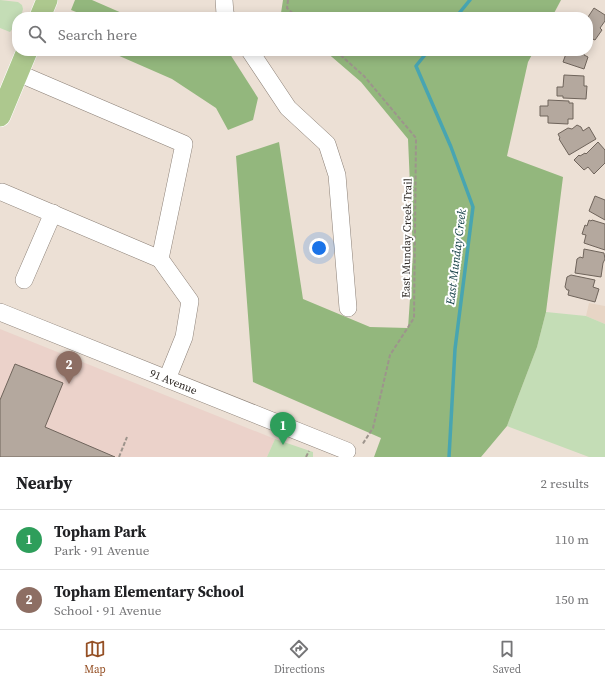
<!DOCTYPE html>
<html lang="en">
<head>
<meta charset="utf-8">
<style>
	body { margin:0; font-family:"Source Serif 4",serif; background:#f2f2f2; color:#202124 }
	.you { position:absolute; left:319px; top:248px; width:14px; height:14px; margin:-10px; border:3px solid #fff; border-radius:50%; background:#1a73e8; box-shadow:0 0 0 6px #1a73e833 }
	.badge { display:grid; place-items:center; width:26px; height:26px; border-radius:50%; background:#955025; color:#fff; font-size:13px; font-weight:700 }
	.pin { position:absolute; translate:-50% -33px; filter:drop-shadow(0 1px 2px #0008) }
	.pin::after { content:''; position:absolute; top:21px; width:14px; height:12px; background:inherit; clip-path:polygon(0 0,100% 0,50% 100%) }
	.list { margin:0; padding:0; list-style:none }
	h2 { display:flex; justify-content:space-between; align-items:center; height:52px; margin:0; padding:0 16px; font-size:17px }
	h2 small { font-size:13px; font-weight:400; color:#757577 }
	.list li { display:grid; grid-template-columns:26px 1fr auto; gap:12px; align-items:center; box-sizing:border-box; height:60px; padding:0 16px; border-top:1px solid #e0e0e0 }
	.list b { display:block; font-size:15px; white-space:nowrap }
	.list p { margin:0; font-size:13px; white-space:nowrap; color:#757577 }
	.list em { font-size:13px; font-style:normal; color:#757577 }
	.icon { flex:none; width:22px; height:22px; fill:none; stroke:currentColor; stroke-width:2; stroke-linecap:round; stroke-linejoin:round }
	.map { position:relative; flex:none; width:605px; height:457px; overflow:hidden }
	.search { position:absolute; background:#fff; box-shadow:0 2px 10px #0003; left:12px; right:12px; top:12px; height:44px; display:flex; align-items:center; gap:10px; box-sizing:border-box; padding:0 14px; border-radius:16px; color:#757577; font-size:15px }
	.sheet { height:172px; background:#fff }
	nav { display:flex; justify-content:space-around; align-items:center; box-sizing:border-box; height:56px; border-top:1px solid #e0e0e0; background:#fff; font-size:11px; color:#757577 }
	nav a { display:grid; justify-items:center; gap:2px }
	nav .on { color:#955025 }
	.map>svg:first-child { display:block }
</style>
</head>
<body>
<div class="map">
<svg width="605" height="457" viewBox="0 0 605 457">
	<rect width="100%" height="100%" fill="#ece0d5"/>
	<path fill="#e7d5c5" d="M 589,303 L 605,306 L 605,324 L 586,316 Z"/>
	<path fill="#ebd2ca" d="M 0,329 L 275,439 L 267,457 L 0,457 Z"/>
	<g fill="#c4ddb6">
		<path d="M 0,0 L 18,2 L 22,5 L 23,9 L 21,17 L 17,17 L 17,23 L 10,32 L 0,28 Z"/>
		<path d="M 546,312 L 586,316 L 605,324 L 605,457 L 589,457 L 507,426 L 537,347 Z"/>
		<path d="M 275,439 L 313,452 L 313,457 L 267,457 Z"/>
	</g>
	<g fill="#93b77d">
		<path d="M 75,0 L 92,0 L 131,17 L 89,17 L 71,10 Z"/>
		<path d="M 283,0 L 561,0 L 552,17 L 285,17 L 281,13 Z"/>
		<path d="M 108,51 L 228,51 L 258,98 L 253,120 L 228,130 L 216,108 L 172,79 Z"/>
		<path d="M 325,51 L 534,51 L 528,62 L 507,156 L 563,177 L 546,312 L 537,347 L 507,426 L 481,457 L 374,457 L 381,438 L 253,382 L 236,156 L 279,142 L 303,299 L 370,327 L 408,328 L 413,254 L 408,139 L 361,82 Z"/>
	</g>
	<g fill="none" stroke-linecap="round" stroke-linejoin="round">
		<g stroke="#48a5b1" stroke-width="3.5">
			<path d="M 456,17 L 470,0"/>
			<path d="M 428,51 L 416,66 L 451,147 L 473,207 L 455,349 L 449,457"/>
		</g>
	</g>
	<g fill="#b4a89e" stroke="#6f645b">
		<path d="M 594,8 L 605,15 L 605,21 L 600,28 L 602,30 L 595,40 L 588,37 L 588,17 Z"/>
		<path d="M 567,51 L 584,51 L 584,55 L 588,57 L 584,69 L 563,62 Z"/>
		<path d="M 564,75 L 584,76 L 584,86 L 587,86 L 586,99 L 563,98 L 563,96 L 557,96 L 557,87 L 563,87 Z"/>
		<path d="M 548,100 L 569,101 L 569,103 L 573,103 L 573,119 L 568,119 L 568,124 L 548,123 L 548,116 L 540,116 L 540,106 L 548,106 Z"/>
		<path d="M 577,125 L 581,127 L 583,131 L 589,127 L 596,139 L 569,155 L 559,139 L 560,138 L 558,134 L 568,128 L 572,129 Z"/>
		<path d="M 598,142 L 605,150 L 605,163 L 594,174 L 588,167 L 584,170 L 574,160 L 579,155 L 580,156 L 585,153 L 586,154 Z"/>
		<path d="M 595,196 L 605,200 L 605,220 L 589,211 Z"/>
		<path d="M 589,220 L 591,221 L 592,220 L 605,224 L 605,250 L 584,243 L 586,235 L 582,234 L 585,225 L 587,226 Z"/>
		<path d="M 584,249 L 604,253 L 605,259 L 603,263 L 601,277 L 575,273 L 577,259 L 580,257 L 583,258 Z"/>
		<path d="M 571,275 L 595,280 L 593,287 L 599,289 L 595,302 L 568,295 L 569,290 L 567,290 L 565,287 L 567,277 Z"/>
		<path d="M 15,364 L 63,383 L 45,427 L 115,457 L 0,457 L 0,400 Z"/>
	</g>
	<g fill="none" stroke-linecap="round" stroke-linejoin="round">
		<g stroke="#8c8077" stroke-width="18">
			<g id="minor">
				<path d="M 224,0 L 225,14 L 227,17"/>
				<path d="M 250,51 L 288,108 L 327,144 L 337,175 L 348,308"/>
				<path d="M 18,73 L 184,144 L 160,259 L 190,301 L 184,337 L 167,379"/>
				<path d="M 2,192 L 160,259"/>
				<path d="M 24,280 L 53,213"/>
				<path id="s1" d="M 0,312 L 347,451"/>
			</g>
		</g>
		<g stroke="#fff" stroke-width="22">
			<g id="major">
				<path d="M 40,17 L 47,0"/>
				<path d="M 0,116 L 27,51"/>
			</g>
		</g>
		<g stroke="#9d948c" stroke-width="2" stroke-dasharray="4 2" stroke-linecap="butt">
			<path d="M 288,0 L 287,8 L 297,17"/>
			<path d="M 336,51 L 364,76 L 416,138 L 414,318 L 390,355 L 373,428 L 362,445"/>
			<path d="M 119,457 L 127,437"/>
			<path d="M 306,457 L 309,451"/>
		</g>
		<use href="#minor" stroke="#fff" stroke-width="17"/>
		<use href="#major" stroke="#adc88e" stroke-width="21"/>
	</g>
	<g text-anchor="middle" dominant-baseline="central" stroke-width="4" stroke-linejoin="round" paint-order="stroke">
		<g font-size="11" fill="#2d2824" stroke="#fff">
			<text transform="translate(407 238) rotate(-89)">East Munday Creek Trail</text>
			<text stroke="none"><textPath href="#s1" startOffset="187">91 Avenue</textPath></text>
		</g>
		<g font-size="12" font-style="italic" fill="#174248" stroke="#fff">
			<text transform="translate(456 257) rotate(-83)">East Munday Creek</text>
		</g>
	</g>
</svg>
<div class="you"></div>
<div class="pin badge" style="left:283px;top:445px;background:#2e9e5b">1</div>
<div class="pin badge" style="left:69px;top:384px;background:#8d6e63">2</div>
<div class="search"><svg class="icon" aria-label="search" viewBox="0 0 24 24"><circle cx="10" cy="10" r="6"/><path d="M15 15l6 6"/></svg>Search here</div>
</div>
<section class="sheet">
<h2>Nearby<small>2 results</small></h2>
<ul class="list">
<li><span class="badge" style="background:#2e9e5b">1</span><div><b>Topham Park</b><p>Park · 91 Avenue</p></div><em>110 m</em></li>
<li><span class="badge" style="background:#8d6e63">2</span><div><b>Topham Elementary School</b><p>School · 91 Avenue</p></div><em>150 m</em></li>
</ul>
</section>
<nav>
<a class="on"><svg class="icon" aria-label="map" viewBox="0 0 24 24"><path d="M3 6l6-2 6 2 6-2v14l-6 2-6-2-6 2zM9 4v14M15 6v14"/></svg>Map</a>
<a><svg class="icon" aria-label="directions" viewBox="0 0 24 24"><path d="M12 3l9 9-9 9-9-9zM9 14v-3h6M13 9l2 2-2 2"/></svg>Directions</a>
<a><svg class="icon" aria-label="saved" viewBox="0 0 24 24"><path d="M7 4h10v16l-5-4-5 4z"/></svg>Saved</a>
</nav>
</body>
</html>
